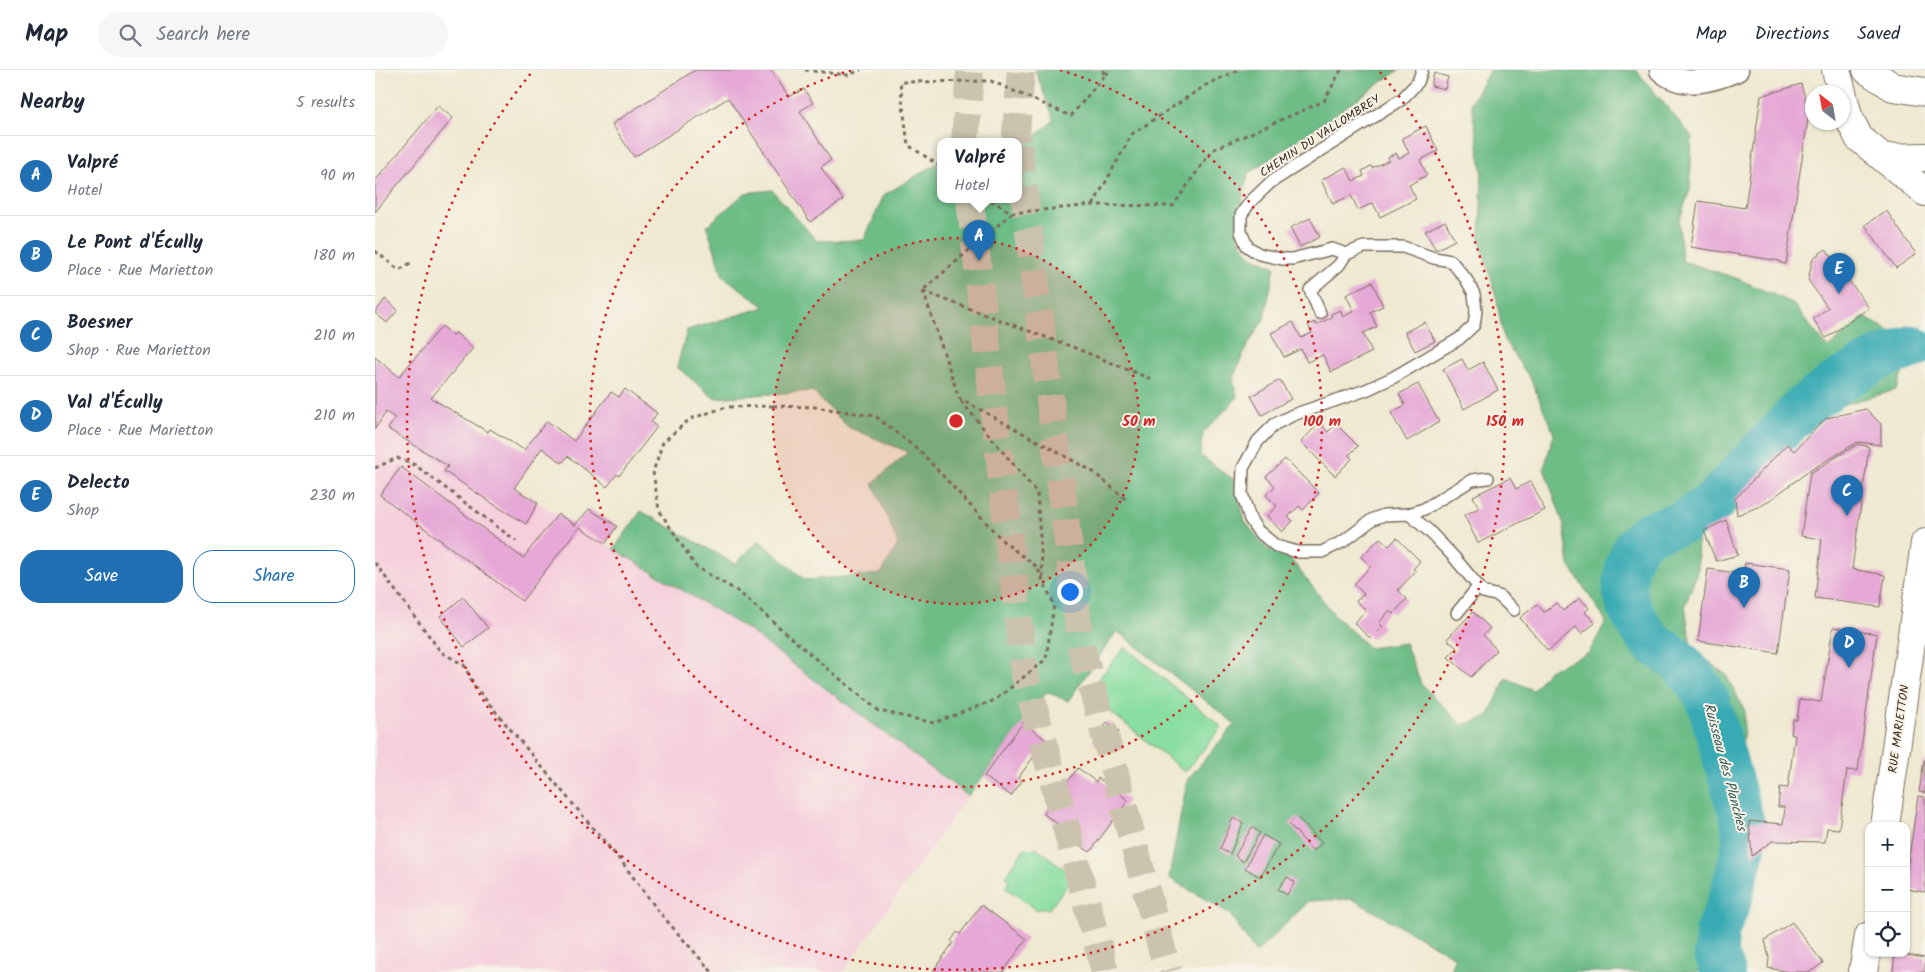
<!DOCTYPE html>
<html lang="en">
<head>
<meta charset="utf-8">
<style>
	body { margin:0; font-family:Kalam,sans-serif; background:#f6f6f7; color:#1f2937 }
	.controls { position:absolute; right:15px; bottom:15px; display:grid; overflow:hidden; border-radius:10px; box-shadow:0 1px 4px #0004 }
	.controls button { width:45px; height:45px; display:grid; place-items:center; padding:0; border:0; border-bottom:1px solid #e0e1e3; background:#fff; color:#1f2937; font:25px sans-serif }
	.compass { position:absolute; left:1430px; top:15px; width:45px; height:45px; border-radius:50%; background:#fff; box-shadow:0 1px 4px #0004; rotate:329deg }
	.you { position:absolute; left:694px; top:521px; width:18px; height:18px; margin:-12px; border:4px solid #fff; border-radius:50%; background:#1a73e8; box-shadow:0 0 0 8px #1a73e833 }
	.badge { display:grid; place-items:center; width:32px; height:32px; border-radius:50%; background:#1f6fb2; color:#fff; font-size:16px; font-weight:700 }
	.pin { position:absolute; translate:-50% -41px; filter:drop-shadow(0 1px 2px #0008) }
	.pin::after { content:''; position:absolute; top:26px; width:18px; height:15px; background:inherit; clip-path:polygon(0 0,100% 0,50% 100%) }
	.popup { position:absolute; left:562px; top:68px; width:85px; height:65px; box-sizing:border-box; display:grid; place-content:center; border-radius:10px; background:#fff; filter:drop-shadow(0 1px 4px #0005); font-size:16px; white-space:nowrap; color:#747a83 }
	.popup b { font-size:19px; color:#1f2937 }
	.popup::after { content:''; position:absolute; left:50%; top:100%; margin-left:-10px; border:10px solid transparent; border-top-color:#fff }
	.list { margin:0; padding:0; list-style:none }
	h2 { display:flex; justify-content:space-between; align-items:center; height:65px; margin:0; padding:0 20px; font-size:21px }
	h2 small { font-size:16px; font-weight:400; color:#747a83 }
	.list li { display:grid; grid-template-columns:32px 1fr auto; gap:15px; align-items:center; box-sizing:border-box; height:80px; padding:0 20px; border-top:1px solid #e0e1e3 }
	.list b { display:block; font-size:19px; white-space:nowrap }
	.list p { margin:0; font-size:16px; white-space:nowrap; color:#747a83 }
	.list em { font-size:16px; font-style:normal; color:#747a83 }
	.actions { display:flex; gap:10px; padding:15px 20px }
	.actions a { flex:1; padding:11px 0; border:1px solid #1f6fb2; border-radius:20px; text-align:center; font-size:18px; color:#1f6fb2 }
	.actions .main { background:#1f6fb2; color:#fff }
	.icon { flex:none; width:28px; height:28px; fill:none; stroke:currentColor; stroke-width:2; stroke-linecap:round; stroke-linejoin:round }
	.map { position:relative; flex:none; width:1550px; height:902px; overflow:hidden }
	header { display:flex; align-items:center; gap:30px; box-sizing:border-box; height:70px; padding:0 25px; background:#fff; border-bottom:1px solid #e0e1e3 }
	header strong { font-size:24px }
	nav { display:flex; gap:28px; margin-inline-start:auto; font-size:18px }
	.search { width:350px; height:45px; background:#f6f6f7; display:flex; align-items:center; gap:12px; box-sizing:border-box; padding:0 18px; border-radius:28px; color:#747a83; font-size:19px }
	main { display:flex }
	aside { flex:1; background:#fff }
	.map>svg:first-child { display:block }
</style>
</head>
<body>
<header>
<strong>Map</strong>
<div class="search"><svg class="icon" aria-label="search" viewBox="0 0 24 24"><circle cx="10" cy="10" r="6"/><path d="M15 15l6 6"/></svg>Search here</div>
<nav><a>Map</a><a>Directions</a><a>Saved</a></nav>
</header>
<main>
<aside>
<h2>Nearby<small>5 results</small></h2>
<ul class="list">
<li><span class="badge">A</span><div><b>Valpré</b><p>Hotel</p></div><em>90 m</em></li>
<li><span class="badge">B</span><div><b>Le Pont d'Écully</b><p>Place · Rue Marietton</p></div><em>180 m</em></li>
<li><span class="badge">C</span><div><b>Boesner</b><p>Shop · Rue Marietton</p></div><em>210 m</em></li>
<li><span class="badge">D</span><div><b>Val d'Écully</b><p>Place · Rue Marietton</p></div><em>210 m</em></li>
<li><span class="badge">E</span><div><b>Delecto</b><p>Shop</p></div><em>230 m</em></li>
</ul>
<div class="actions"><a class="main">Save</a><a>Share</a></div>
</aside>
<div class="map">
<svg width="1550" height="902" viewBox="0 0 1550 902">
	<rect width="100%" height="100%" fill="#f7f3e8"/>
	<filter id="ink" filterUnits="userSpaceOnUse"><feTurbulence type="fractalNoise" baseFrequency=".02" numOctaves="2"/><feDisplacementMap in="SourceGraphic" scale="10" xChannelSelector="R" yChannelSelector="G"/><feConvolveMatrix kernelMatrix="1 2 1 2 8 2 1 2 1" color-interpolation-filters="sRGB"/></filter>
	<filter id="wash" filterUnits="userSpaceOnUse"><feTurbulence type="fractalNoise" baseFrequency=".0096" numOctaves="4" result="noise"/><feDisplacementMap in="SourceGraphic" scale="20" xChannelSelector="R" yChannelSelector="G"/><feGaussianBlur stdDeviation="1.12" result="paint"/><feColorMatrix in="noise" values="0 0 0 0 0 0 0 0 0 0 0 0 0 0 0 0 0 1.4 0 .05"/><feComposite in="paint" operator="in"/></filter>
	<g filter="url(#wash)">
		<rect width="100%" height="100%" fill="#efe9d1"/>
		<path fill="#f5cfdb" d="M 0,336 L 231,473 L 372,559 L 593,726 L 468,902 L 0,902 Z"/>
		<g fill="#89dea1" stroke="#628460">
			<path d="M 750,577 L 847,657 L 810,702 L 712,623 Z"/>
			<path d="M 662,778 L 692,801 L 695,812 L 673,840 L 667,838 L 662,840 L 631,818 L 634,810 L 631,806 L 649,779 Z"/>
		</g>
		<path fill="#6ebd87" stroke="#547452" d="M 660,0 L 1024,0 L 873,104 L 864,144 L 862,165 L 873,184 L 900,197 L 889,249 L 871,278 L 858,308 L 862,328 L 828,363 L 825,385 L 859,410 L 870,452 L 892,479 L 914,487 L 962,548 L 995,578 L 1030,573 L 1046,614 L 1087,655 L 1113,647 L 1131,608 L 1158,620 L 1174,600 L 1214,583 L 1231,551 L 1194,495 L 1189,455 L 1169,398 L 1179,364 L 1156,310 L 1129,270 L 1121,226 L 1105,170 L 1107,99 L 1096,32 L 1115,0 L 1261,0 L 1317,67 L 1315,120 L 1304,151 L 1307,191 L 1361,208 L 1417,233 L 1453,278 L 1489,247 L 1518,263 L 1530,297 L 1521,320 L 1470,334 L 1417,361 L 1353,430 L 1322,461 L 1323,500 L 1310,536 L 1316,577 L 1351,605 L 1370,641 L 1366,694 L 1350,748 L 1352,798 L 1327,875 L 1336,902 L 1076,902 L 1080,887 L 977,829 L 934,831 L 881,883 L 854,843 L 794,808 L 812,710 L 860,654 L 742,561 L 693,631 L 672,622 L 593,726 L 372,559 L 239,479 L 266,441 L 360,494 L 384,470 L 430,510 L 506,504 L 523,474 L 498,413 L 533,382 L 473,357 L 437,321 L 339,328 L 302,297 L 312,260 L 390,237 L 348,206 L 332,156 L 370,123 L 397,120 L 442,171 L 489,170 L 509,125 L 563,93 L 565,94 L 565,130 L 643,130 L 643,81 L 679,50 Z"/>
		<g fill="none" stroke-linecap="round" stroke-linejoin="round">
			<path stroke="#39aab3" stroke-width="44" d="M 1348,902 L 1341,883 L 1342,862 L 1356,827 L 1369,775 L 1368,753 L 1333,630 L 1320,609 L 1305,592 L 1277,572 L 1265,557 L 1253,536 L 1249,519 L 1252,495 L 1260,476 L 1274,463 L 1307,453 L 1338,433 L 1426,339 L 1461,313 L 1505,288 L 1537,277"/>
		</g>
		<g id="blocks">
			<g fill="#e6a8d6">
				<path d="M 320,0 L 396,0 L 414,27 L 429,19 L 438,33 L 425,41 L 456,90 L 446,97 L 468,130 L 435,152 L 353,28 L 259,87 L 237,54 Z"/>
				<path d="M 1059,3 L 1073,7 L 1070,19 L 1056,16 Z"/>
				<path d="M 1426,14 L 1434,42 L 1411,194 L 1405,193 L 1405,191 L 1316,177 L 1323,131 L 1370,138 L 1386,26 Z"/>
				<path d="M 63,36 L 78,48 L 0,142 L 0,111 Z"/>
				<path d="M 1051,56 L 1063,81 L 1045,90 L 1052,105 L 1034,115 L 1041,129 L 1005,147 L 998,133 L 983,140 L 976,125 L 958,134 L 946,110 L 971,97 L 978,111 L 989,106 L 987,101 L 996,96 L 997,98 L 1014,90 L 1013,87 L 1021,83 L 1024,88 L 1034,83 L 1027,68 Z"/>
				<path d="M 1511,140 L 1541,184 L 1521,198 L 1490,155 Z"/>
				<path d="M 935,148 L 945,167 L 925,177 L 915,158 Z"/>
				<path d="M 1070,151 L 1080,170 L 1061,180 L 1050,161 Z"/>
				<path d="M 1451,179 L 1494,238 L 1451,268 L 1438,249 L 1453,238 L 1433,210 L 1438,188 Z"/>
				<path d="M 997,212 L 1008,236 L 995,242 L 1002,257 L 988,263 L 997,282 L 956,302 L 948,285 L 932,292 L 926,279 L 909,287 L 896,263 L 918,252 L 926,268 L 937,263 L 933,255 L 940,252 L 941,255 L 957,247 L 956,244 L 965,240 L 968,247 L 979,241 L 971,225 Z"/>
				<path d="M 10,229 L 23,240 L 12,253 L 0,243 Z"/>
				<path d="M 1050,252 L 1060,271 L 1040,281 L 1030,262 Z"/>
				<path d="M 67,256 L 78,265 L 81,263 L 98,278 L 56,328 L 113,362 L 115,359 L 149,380 L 172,351 L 199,371 L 236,322 L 244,327 L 250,319 L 282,343 L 276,352 L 282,357 L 244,406 L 242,404 L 232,417 L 193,386 L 187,393 L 167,378 L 139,418 L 163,433 L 151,454 L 115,432 L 69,401 L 73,396 L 13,359 L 20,348 L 11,342 L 0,359 L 0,287 L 24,307 Z"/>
				<path d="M 1087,289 L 1093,300 L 1108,292 L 1123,320 L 1089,339 L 1068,299 Z"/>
				<path d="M 905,310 L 916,329 L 887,345 L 876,326 Z"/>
				<path d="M 1043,314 L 1064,352 L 1032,371 L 1016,343 L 1030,335 L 1024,324 Z"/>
				<path d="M 1491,339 L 1506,354 L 1506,375 L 1483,372 L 1434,401 L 1388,435 L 1362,445 L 1360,429 L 1412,374 L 1419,381 L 1451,348 Z"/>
				<path d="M 944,353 L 953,362 L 961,354 L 983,376 L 974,385 L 977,389 L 960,406 L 926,372 Z"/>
				<path d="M 1483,374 L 1494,377 L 1477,499 L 1510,505 L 1505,537 L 1440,528 L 1447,469 L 1426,466 L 1435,403 Z"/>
				<path d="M 910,389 L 944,423 L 928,440 L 924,436 L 913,447 L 918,451 L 907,462 L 892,446 L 902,436 L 891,425 L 900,416 L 891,407 Z"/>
				<path d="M 26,397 L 148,488 L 183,444 L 200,455 L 214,439 L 242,456 L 231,473 L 204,457 L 147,531 L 5,425 Z"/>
				<path d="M 1135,408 L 1141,419 L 1156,411 L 1170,440 L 1103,473 L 1089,445 L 1104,438 L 1098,426 Z"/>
				<path d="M 1351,450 L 1363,485 L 1341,491 L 1329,461 Z"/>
				<path d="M 1005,468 L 1014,476 L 1022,468 L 1045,491 L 1038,499 L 1041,501 L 1023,520 L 1032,529 L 1018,544 L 1014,541 L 1004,553 L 1008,557 L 996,569 L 979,553 L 991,540 L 981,531 L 989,524 L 979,514 L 996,496 L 986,487 Z"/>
				<path d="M 1370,493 L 1415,499 L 1403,583 L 1323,571 L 1333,499 L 1368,504 Z"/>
				<path d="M 88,527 L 113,558 L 89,577 L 65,546 Z"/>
				<path d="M 1205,528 L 1214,538 L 1210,542 L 1220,553 L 1206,564 L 1201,557 L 1173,581 L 1145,548 L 1162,534 L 1169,542 L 1181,533 L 1188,541 Z"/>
				<path d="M 1098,542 L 1115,558 L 1108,565 L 1122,580 L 1096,607 L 1073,587 L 1082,578 L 1072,569 Z"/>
				<path d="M 1458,557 L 1502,564 L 1483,701 L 1472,700 L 1464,759 L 1452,758 L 1450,772 L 1397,771 L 1377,786 L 1374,751 L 1408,754 L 1410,737 L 1403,737 L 1405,717 L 1413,718 L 1420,665 L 1416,664 L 1418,650 L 1422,650 L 1425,629 L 1446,632 Z"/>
				<path d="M 665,629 L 671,633 L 654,657 L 675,673 L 664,687 L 660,685 L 643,708 L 647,711 L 636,726 L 609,706 Z"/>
				<path d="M 732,652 L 744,661 L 730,680 L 718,671 Z"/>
				<path d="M 1549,690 L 1550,690 L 1550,723 L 1544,722 Z"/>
				<path d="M 703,698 L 721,712 L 723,708 L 753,730 L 715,782 L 684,761 L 687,757 L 669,744 L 671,740 Z"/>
				<path d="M 1543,726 L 1550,727 L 1550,822 L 1531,819 L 1531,807 Z"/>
				<path d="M 922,747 L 947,773 L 938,781 L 914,754 Z"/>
				<path d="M 858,748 L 868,753 L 855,784 L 845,779 Z"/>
				<path d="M 877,757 L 885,763 L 868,792 L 860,786 Z"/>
				<path d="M 888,765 L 904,774 L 885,807 L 870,798 Z"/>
				<path d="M 912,807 L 920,812 L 912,825 L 903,819 Z"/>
				<path d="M 606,835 L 652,869 L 628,902 L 560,902 L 558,901 L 578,873 L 576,871 L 582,862 L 585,864 Z"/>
				<path d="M 1417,852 L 1448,893 L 1435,902 L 1415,902 L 1393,898 L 1394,888 L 1390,870 Z"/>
				<path d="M 1520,883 L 1550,888 L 1550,902 L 1518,902 Z"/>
			</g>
		</g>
	</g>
	<g filter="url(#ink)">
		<use href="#blocks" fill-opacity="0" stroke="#7a6d5d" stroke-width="1"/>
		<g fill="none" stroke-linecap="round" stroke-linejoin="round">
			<g stroke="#cbc3ad" stroke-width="28" stroke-dasharray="28 14" stroke-linecap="butt">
				<path d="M 590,72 L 595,0"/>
				<path d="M 642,72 L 641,63 L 646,0"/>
				<path d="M 643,75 L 706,576 L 793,902"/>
				<path d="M 595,130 L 649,601 L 730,902"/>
			</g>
			<g stroke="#7a6d5d" stroke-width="14">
				<g id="lane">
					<path d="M 1047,0 L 1043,12 L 1027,29 L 896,112 L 875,132 L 866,145 L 866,162 L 872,176 L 884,184 L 907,189 L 917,189 L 957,179 L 971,184 L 989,177 L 1028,177 L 1059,188 L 1076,191 L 1091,209 L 1099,224 L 1101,241 L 1099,255 L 1084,269 L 1019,307 L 991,320 L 918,345 L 900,354 L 883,371 L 868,398 L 867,424 L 875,449 L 883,461 L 901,476 L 923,482 L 947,482 L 969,471 L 998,449 L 1009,445 L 1034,444 L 1054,461 L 1078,486 L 1108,522 L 1124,526 L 1139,540"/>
					<path d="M 945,243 L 935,220 L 964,195 L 971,184"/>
					<path d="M 1034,444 L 1049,439 L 1097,410 L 1113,408"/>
					<path d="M 1082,543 L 1103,517"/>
				</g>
			</g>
			<g stroke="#7a6d5d" stroke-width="25">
				<path id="street" d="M 1286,0 C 1308,20 1339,10 1362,0"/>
			</g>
			<g stroke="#7a6d5d" stroke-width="30">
				<g id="secondary">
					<path d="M 1461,0 L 1467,22"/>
					<path d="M 1492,0 L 1518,17 L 1550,22"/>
					<path d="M 1468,26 L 1473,46 L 1484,68 L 1550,122"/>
					<path d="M 1509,88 L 1550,87"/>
				</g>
			</g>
			<g stroke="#7a6d5d" stroke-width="30">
				<g id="primary">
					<path d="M 1510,756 L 1550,473"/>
					<path d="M 1488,902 L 1494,866"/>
				</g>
			</g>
			<g stroke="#7a6d5d" stroke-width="3" stroke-dasharray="4 4" stroke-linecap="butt">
				<path d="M 430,0 L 473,5 L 486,0"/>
				<path d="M 728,0 L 729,6 L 736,0"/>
				<path d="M 565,96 L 533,75 L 525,12 L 616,11 L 696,46 L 729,6"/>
				<path d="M 616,130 L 637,143 L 718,135 L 798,136 L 837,80 L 949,31 L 966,0"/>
				<path d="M 718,135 L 757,64 L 831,15 L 863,0"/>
				<path d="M 637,143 L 547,221 L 700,278 L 776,309"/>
				<path d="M 0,181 L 24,200 L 39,191"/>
				<path d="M 548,221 L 584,328 L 717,401 L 753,431"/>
				<path d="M 586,331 L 662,423 L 668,510"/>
				<path d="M 398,336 L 440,337 L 500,346 L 545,381 L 629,472 L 662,497 L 679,535 L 671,589 L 620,630 L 559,653 L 504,641 L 436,585 L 364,522 L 321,497 L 284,440 L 278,402 L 288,372 L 315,349 L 351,337 Z"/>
				<path d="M 0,398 L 22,388 L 40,395 L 141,471"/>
				<path d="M 0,493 L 66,582 L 89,595 L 100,617 L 249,795 L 284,842 L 337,902"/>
			</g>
			<use href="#lane" stroke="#fff" stroke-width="11"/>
			<use href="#street" stroke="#fff" stroke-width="22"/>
			<use href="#secondary" stroke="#fff" stroke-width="28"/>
			<use href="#primary" stroke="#fff" stroke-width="28"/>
		</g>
	</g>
	<circle cx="581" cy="351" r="183" fill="#d62828" fill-opacity=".12"/>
	<g fill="none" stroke="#d62828" stroke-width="2.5" stroke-dasharray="2.5 5">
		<circle cx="581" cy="351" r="183"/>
		<path d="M685 0A366 366 0 1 1 477 0"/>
		<path d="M1005 2A549 549 0 1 1 157 2"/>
	</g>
	<g text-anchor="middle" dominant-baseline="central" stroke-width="4" stroke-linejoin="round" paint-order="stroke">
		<g font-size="12" fill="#3b2a1e" stroke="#f7f3e8">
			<text transform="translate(945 66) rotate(-33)">CHEMIN DU VALLOMBREY</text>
			<text transform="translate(1524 659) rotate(-82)">RUE MARIETTON</text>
		</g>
		<g font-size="14" font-style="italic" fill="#3a5d5a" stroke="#f7f3e8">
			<text transform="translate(1350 697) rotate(75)">Ruisseau des Planches</text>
		</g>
	</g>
	<circle cx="581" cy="351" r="8" fill="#d62828" stroke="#f7f3e8" stroke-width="2.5"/>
	<g font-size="15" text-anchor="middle" font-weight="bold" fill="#d62828" stroke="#f7f3e8" stroke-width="4" stroke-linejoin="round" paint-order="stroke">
		<text x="764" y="356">50 m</text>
		<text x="947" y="356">100 m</text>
		<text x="1130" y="356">150 m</text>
	</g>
</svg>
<div class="controls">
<button>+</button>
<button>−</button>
<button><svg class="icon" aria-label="locate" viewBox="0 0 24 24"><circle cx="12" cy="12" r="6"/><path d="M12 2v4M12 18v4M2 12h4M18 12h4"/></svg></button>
</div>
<svg class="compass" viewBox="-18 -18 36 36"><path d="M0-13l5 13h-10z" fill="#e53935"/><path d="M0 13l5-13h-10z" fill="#747a83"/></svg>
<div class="you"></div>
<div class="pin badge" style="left:604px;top:191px">A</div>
<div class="popup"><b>Valpré</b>Hotel</div>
<div class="pin badge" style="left:1369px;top:538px">B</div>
<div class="pin badge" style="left:1472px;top:446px">C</div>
<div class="pin badge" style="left:1474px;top:598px">D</div>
<div class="pin badge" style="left:1464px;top:224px">E</div>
</div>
</main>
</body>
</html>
